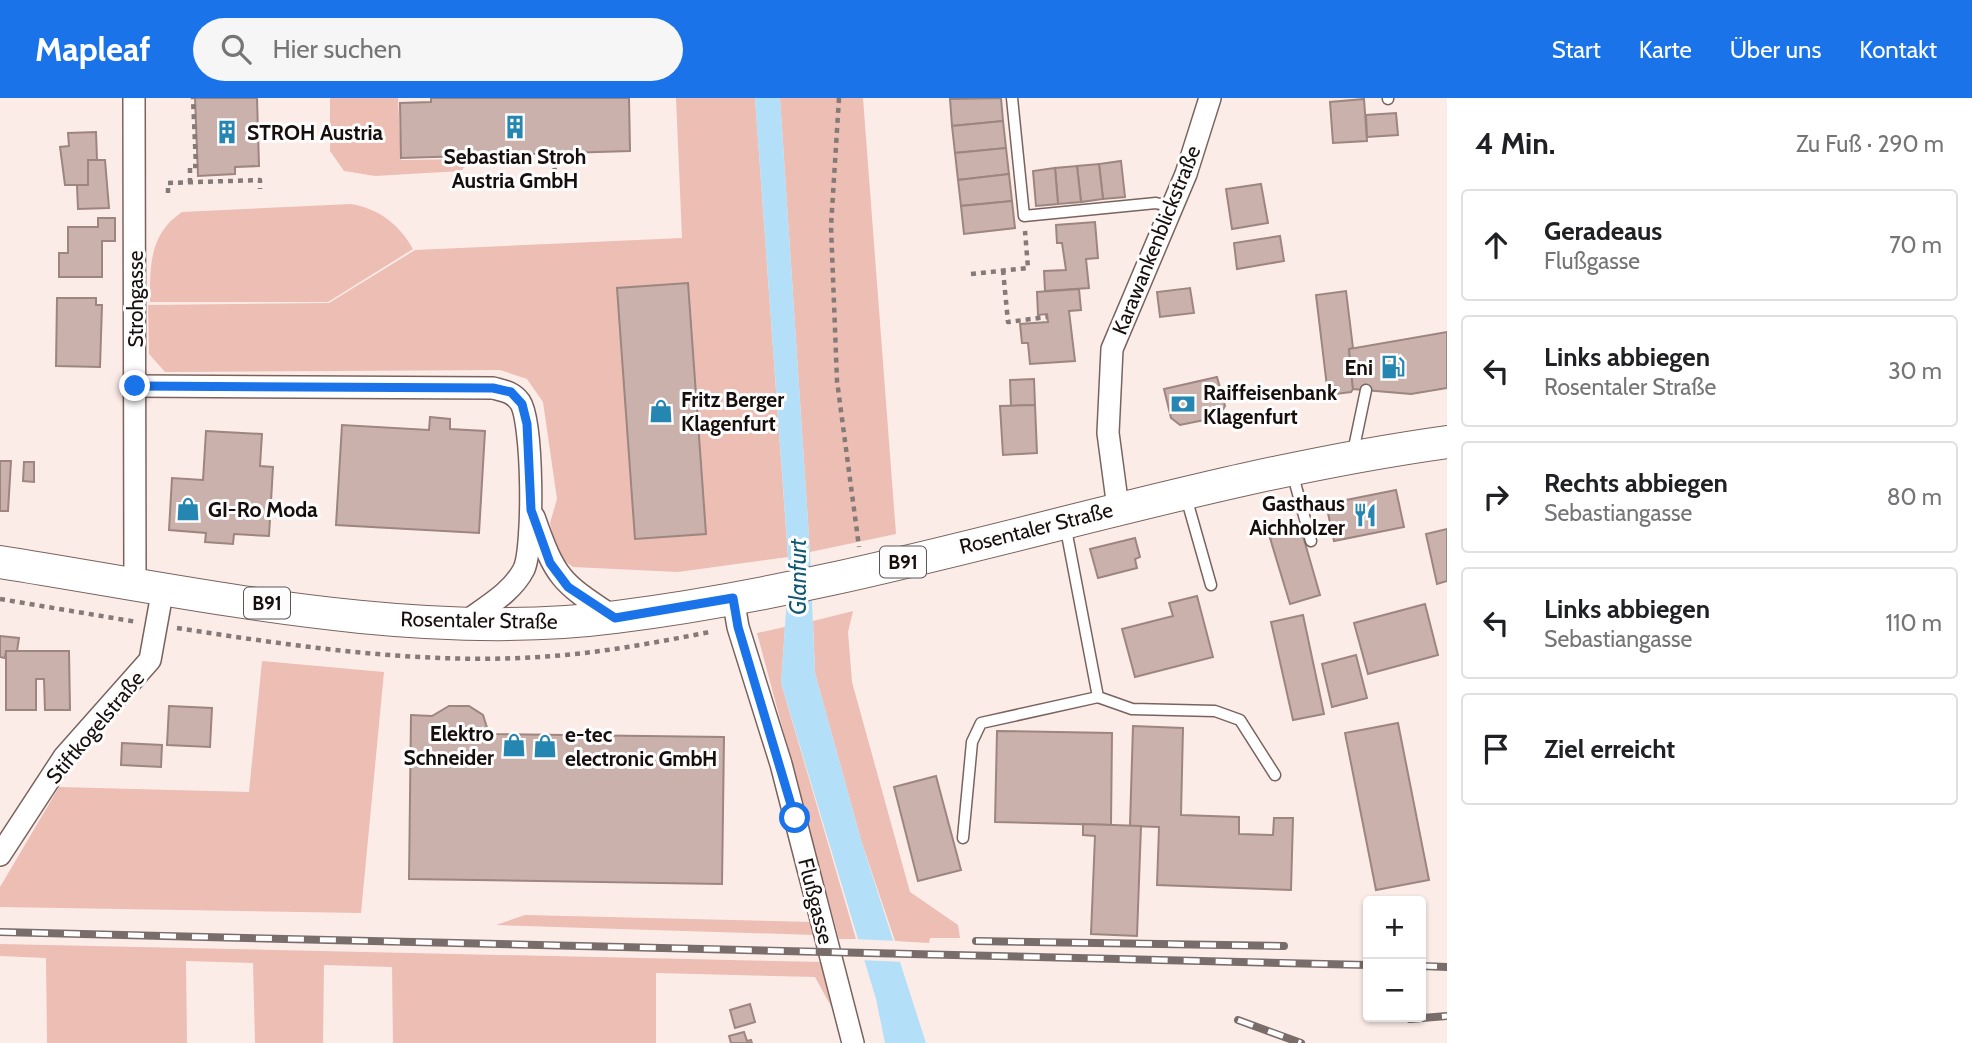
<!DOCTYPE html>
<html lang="de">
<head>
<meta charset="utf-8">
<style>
	body { margin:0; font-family:Cabin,sans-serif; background:#f6f6f6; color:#202124 }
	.controls { position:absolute; right:21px; bottom:21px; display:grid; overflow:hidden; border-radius:7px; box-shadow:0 2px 5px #0004 }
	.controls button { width:63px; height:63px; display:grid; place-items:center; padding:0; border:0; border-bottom:2px solid #e0e0e0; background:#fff; color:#202124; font:35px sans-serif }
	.stop { position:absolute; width:21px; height:21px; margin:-16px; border:5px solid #1a73e8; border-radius:50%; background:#fff }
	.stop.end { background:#1a73e8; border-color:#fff; box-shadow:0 2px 7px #0008 }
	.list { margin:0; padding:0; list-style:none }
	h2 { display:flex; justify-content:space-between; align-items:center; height:91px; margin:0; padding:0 28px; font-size:30px }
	h2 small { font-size:23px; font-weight:400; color:#757577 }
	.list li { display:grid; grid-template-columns:46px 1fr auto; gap:21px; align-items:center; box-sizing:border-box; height:112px; margin:0 14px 14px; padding:0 14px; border:2px solid #e0e0e0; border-radius:7px }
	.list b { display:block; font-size:26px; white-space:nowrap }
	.list p { margin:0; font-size:23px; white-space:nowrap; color:#757577 }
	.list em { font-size:23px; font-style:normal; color:#757577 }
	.icon { flex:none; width:38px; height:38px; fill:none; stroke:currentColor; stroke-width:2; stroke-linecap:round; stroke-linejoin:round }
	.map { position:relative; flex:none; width:1447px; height:945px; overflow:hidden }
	header { display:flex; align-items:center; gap:42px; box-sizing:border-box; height:98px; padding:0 35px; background:#1a73e8; color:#fff }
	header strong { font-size:33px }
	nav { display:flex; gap:38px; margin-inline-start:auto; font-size:24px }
	.search { width:490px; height:63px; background:#f6f6f6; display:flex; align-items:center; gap:18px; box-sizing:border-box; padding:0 24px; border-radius:38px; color:#757577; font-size:26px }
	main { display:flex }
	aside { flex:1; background:#fff }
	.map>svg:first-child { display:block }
</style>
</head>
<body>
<header>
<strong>Mapleaf</strong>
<div class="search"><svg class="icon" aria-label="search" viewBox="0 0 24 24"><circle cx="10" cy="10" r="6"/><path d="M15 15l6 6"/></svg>Hier suchen</div>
<nav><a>Start</a><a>Karte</a><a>Über uns</a><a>Kontakt</a></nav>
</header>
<main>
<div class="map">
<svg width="1447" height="945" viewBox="0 0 1447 945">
	<rect width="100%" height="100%" fill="#fcece8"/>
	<g fill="#edbeb4">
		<path d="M 330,0 L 398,0 L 401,62 L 471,61 L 461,73 L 375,78 L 344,73 L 330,53 Z"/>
		<path d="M 676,0 L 755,0 L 788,459 L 678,474 L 573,469 L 557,457 L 550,425 L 557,401 L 543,304 L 527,281 L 500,272 L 165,274 L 149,256 L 148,207 L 329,205 L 415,152 L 682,140 Z"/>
		<path d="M 780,0 L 863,0 L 896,436 L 810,454 Z"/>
		<path d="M 351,106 C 379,111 399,126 413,151 L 328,204 L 150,204 C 150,168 149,136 182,114 Z"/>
		<path d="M 853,513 L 848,534 L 852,584 L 910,794 L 958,827 L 960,840 L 930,840 L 929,845 L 895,843 L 861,742 L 815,575 L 813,523 Z"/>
		<path d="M 785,529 L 781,585 L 856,841 L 839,841 L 757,535 Z"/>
		<path d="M 262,563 L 384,574 L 361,815 L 0,809 L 0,789 L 59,689 L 249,694 Z"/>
		<path d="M 525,817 L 811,824 L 814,837 L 496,827 Z"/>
		<path d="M 0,846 L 822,864 L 832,910 L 815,879 L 656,875 L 656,945 L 393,945 L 392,869 L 324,867 L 323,945 L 255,945 L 253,865 L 186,863 L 187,945 L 47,945 L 46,860 L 0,858 Z"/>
	</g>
	<path fill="#b3dff8" d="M 755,0 L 780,0 L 810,454 L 815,575 L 861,742 L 926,945 L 885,945 L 876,901 L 781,585 L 789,471 Z"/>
	<path fill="#fcece8" d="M 852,841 L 899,843 L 905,864 L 859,862 Z"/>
	<g fill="#cab1ab" stroke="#9d8580" stroke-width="2">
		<path d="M 195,0 L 257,0 L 259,68 L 235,69 L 235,76 L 198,78 Z"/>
		<path d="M 431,0 L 629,0 L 630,53 L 401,60 L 400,5 L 431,4 Z"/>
		<path d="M 1001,0 L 1003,23 L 952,28 L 950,1 Z"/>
		<path d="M 1364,1 L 1367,43 L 1333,45 L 1330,4 Z"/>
		<path d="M 1396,15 L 1398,37 L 1367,39 L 1366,17 Z"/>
		<path d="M 1003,23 L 1006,50 L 955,55 L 952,28 Z"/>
		<path d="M 96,34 L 97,62 L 88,62 L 88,87 L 65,87 L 60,49 L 69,48 L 68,35 Z"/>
		<path d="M 1006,50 L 1009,76 L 958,82 L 955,55 Z"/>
		<path d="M 88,62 L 105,62 L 109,110 L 78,111 L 77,87 L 88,87 Z"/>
		<path d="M 1121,63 L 1125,99 L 1103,101 L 1099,66 Z"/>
		<path d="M 1099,66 L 1103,101 L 1081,104 L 1077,68 Z"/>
		<path d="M 1077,68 L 1081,104 L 1058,106 L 1055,70 Z"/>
		<path d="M 1055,70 L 1058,106 L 1036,108 L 1033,73 Z"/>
		<path d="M 1009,76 L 1012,103 L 961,108 L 958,82 Z"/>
		<path d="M 1261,86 L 1268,125 L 1232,131 L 1226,91 Z"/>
		<path d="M 1012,103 L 1015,130 L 964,136 L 961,108 Z"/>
		<path d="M 98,120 L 115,120 L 115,143 L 102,143 L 102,179 L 59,179 L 59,155 L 68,155 L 68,129 L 98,129 Z"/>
		<path d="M 1095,124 L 1098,160 L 1086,161 L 1089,190 L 1045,193 L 1044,173 L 1066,172 L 1062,145 L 1057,145 L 1056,127 Z"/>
		<path d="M 1280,138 L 1284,163 L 1237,171 L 1234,145 Z"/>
		<path d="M 688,185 L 706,436 L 635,441 L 617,190 Z"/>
		<path d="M 1190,190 L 1194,215 L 1160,219 L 1157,194 Z"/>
		<path d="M 1079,191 L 1081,212 L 1069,213 L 1075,263 L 1030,266 L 1028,245 L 1022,245 L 1020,226 L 1048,224 L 1047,216 L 1038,217 L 1037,194 Z"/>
		<path d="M 1346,193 L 1353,250 L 1349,251 L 1353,291 L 1351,294 L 1328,297 L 1316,197 Z"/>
		<path d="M 57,200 L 96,200 L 96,207 L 102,207 L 100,269 L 56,268 Z"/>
		<path d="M 1447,234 L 1447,290 L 1411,296 L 1353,291 L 1349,251 Z"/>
		<path d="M 1217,279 L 1225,308 L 1219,319 L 1180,327 L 1171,320 L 1164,291 Z"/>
		<path d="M 1034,281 L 1035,307 L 1011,308 L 1010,282 Z"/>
		<path d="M 1035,307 L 1037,355 L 1003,357 L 1000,308 Z"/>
		<path d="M 430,319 L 450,321 L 450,331 L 485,333 L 479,435 L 336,427 L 342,327 L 429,332 Z"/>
		<path d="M 206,333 L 262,336 L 260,368 L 273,369 L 269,438 L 234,436 L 233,446 L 205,444 L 206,435 L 169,432 L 172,380 L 203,382 Z"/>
		<path d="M 0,363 L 11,363 L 8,413 L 0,413 Z"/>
		<path d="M 24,364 L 34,364 L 34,384 L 23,383 Z"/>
		<path d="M 1396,392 L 1404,429 L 1334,443 L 1326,406 Z"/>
		<path d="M 1301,431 L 1320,497 L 1290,506 L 1270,440 Z"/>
		<path d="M 1447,431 L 1447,483 L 1437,486 L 1426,436 Z"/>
		<path d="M 1135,440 L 1140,459 L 1135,461 L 1137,470 L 1098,480 L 1090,451 Z"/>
		<path d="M 1197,498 L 1213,559 L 1135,579 L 1122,531 L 1173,518 L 1169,505 Z"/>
		<path d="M 1425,506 L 1438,557 L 1368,576 L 1354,525 Z"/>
		<path d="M 1303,517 L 1324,616 L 1293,622 L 1271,524 Z"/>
		<path d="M 0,538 L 19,540 L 17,553 L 6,553 L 5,560 L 0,559 Z"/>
		<path d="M 6,553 L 69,553 L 70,612 L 45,612 L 44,581 L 36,581 L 36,612 L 6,612 Z"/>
		<path d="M 1356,557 L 1367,600 L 1332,609 L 1322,566 Z"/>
		<path d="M 169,608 L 212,610 L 210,649 L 167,647 Z"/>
		<path d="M 449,608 L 469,608 L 483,617 L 489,636 L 724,639 L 722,786 L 409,781 L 411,617 L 432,618 Z"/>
		<path d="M 1398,625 L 1429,782 L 1376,792 L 1345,635 Z"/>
		<path d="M 1133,628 L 1183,630 L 1181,717 L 1239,719 L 1239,736 L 1273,737 L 1274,720 L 1293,720 L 1291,792 L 1157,787 L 1159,729 L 1130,728 Z"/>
		<path d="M 997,633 L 1112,635 L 1111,727 L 995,724 Z"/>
		<path d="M 122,645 L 162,647 L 161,669 L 121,667 Z"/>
		<path d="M 936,678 L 961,772 L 918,783 L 894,689 Z"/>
		<path d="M 1083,726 L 1141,728 L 1137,838 L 1091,836 L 1095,738 L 1083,737 Z"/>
		<path d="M 750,906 L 755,924 L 735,930 L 730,912 Z"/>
		<path d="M 744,934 L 747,943 L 751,942 L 752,945 L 731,945 L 729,938 Z"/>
	</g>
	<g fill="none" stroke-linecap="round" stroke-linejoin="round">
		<g stroke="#7a635e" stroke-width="13">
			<g id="service">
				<path d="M 1012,0 L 1024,118 L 1156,105 L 1172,109"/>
				<path d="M 1388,0 L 1388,1"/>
				<path d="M 1353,354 L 1366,292"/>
				<path d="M 1292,374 L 1311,443"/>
				<path d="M 1186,399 L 1211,487"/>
				<path d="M 1065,426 L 1098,599 L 1132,611 L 1215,613 L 1240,622 L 1275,677"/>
				<path d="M 963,740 L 972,644 L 981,625 L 1098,599"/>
			</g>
		</g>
		<g stroke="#7a635e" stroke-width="24">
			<g id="minor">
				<path d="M 134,0 L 135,486"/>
				<path d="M 135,288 L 493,290 C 504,293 513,294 520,304 C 533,323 534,449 524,471 C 512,495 485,509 464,525"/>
				<path d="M 1118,410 L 1108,335 L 1112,251 L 1186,76 L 1210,0"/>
				<path d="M 534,419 C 556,482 561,484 615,520"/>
				<path d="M 733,500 L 738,529 L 781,666 L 853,945"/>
				<path d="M 0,757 L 64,659 L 150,562 L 163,490"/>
			</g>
		</g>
		<g stroke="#7a635e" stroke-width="34">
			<path id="primary" d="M 0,464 C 197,495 417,545 616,519 C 898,484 1166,383 1447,344"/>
		</g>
		<g stroke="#857a77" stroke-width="4.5" stroke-dasharray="5 5" stroke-linecap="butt">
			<path d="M 839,0 L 831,128 L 837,283 L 859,449"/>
			<path d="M 554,60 L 555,78"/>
			<path d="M 190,85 L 190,68 L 196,68 L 193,0"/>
			<path d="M 168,95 L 168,85 L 260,82 L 260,91"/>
			<path d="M 1003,172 L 1008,224 L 1047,219"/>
			<path d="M 971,176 L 1028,170 L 1025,133"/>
			<path d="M 0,501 L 137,524"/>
			<path d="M 177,530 C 300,549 428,568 553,558 C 606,554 658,544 710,534"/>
		</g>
		<use href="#service" stroke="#fff" stroke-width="10"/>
		<use href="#minor" stroke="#fff" stroke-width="21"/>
		<use href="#primary" stroke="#fff" stroke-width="32"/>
		<g stroke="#786d6a" stroke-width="8">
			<g id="rail">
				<path d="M 0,834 L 1368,867"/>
				<path d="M 976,843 L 1284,848"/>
				<path d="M 1421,868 L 1447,869"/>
				<path d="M 1410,921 L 1447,918"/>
				<path d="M 1238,922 L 1301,945"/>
			</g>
		</g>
		<use href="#rail" stroke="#fdfdfd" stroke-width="5" stroke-dasharray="16" stroke-linecap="butt"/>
	</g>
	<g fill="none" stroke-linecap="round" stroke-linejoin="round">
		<path stroke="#1a73e8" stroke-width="9" d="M 135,288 L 493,290 L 511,294 L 522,306 L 527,326 L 531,412 L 550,465 L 568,489 L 615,520 L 733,500 L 738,529 L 795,720"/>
	</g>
	<defs>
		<g id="building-bare" transform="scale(1.89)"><path d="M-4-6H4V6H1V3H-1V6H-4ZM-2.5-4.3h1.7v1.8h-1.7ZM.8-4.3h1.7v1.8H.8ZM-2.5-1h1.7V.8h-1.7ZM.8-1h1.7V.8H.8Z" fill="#2486b1" stroke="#fdfdfd" stroke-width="2.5" paint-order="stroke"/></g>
		<g id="fuel-bare" transform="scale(1.89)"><path d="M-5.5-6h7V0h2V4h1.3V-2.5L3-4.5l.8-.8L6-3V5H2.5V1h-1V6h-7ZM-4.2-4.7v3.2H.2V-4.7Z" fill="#2486b1" stroke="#fdfdfd" stroke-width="2.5" paint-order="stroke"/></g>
		<g id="bank-bare" transform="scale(1.89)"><path d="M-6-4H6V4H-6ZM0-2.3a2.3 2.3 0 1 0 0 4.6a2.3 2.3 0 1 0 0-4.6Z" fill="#2486b1" stroke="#fdfdfd" stroke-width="2.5" paint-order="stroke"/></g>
		<g id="shop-bare" transform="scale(1.89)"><path d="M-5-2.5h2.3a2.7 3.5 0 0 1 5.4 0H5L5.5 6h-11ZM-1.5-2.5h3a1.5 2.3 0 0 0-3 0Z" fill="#2486b1" stroke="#fdfdfd" stroke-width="2.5" paint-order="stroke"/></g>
		<g id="restaurant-bare" transform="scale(1.89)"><path d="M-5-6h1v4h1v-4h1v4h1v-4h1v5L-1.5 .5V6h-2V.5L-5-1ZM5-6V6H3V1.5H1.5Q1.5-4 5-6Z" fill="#2486b1" stroke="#fdfdfd" stroke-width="2.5" paint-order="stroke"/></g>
	</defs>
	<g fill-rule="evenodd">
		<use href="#building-bare" x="515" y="29"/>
		<use href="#building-bare" x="227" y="34"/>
		<use href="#fuel-bare" x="1393" y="269"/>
		<use href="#bank-bare" x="1183" y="306"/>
		<use href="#shop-bare" x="661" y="313"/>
		<use href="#shop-bare" x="188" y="411"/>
		<use href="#restaurant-bare" x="1365" y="417"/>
		<use href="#shop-bare" x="514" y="647"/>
		<use href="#shop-bare" x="545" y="648"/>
	</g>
	<g text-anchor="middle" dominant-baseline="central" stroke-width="6" stroke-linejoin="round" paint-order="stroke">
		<g fill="#fdfdfd" stroke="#5c5655" stroke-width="2">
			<rect x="880" y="448.5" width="46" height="31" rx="5"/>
			<rect x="244" y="489.5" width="46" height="31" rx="5"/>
		</g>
		<g font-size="19" font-weight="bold" fill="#170f0d">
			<text x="903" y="464">B91</text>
			<text x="267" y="505">B91</text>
		</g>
		<g font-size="21" font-weight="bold" fill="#170f0d" stroke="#fdfdfd" text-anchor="start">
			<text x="247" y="34">STROH Austria</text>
			<text x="515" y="58" text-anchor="middle">Sebastian Stroh<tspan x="515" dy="24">Austria GmbH</tspan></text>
			<text x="1373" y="269" text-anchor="end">Eni</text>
			<text x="1203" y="294">Raiffeisenbank<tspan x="1203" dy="24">Klagenfurt</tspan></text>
			<text x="681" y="301">Fritz Berger<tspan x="681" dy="24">Klagenfurt</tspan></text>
			<text x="1345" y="405" text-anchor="end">Gasthaus<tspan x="1345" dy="24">Aichholzer</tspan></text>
			<text x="208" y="411">GI-Ro Moda</text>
			<text x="494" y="635" text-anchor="end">Elektro<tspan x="494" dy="24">Schneider</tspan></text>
			<text x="565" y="636">e-tec<tspan x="565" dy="24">electronic GmbH</tspan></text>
		</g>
		<g font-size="21" fill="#170f0d" stroke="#fdfdfd">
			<text transform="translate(1156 142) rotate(-68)">Karawankenblickstraße</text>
			<text transform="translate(135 201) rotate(-90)">Strohgasse</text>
			<text transform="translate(1036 430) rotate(-14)">Rosentaler Straße</text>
			<text transform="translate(479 522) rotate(1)">Rosentaler Straße</text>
			<text transform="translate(95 629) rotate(-50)">Stiftkogelstraße</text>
			<text transform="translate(816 803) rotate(76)">Flußgasse</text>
		</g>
		<g font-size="23" font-style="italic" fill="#105775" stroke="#fdfdfd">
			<text transform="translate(798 479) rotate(-90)">Glanfurt</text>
		</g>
	</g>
</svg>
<div class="controls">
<button>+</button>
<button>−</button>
</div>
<div class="stop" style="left:795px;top:720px"></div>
<div class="stop end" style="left:135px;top:288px"></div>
</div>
<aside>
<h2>4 Min.<small>Zu Fuß · 290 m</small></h2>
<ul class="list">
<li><svg class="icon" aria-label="ahead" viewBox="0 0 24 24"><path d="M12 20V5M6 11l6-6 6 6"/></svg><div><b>Geradeaus</b><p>Flußgasse</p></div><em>70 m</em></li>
<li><svg class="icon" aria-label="left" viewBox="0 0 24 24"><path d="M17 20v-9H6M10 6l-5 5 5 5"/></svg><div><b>Links abbiegen</b><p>Rosentaler Straße</p></div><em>30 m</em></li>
<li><svg class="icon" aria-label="right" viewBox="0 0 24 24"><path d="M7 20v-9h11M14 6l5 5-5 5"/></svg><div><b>Rechts abbiegen</b><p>Sebastiangasse</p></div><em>80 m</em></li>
<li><svg class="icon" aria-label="left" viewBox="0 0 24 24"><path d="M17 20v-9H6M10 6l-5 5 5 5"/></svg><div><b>Links abbiegen</b><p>Sebastiangasse</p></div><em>110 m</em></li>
<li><svg class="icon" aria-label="arrive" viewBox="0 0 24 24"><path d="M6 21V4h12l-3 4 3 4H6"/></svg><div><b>Ziel erreicht</b></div></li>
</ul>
</aside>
</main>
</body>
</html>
